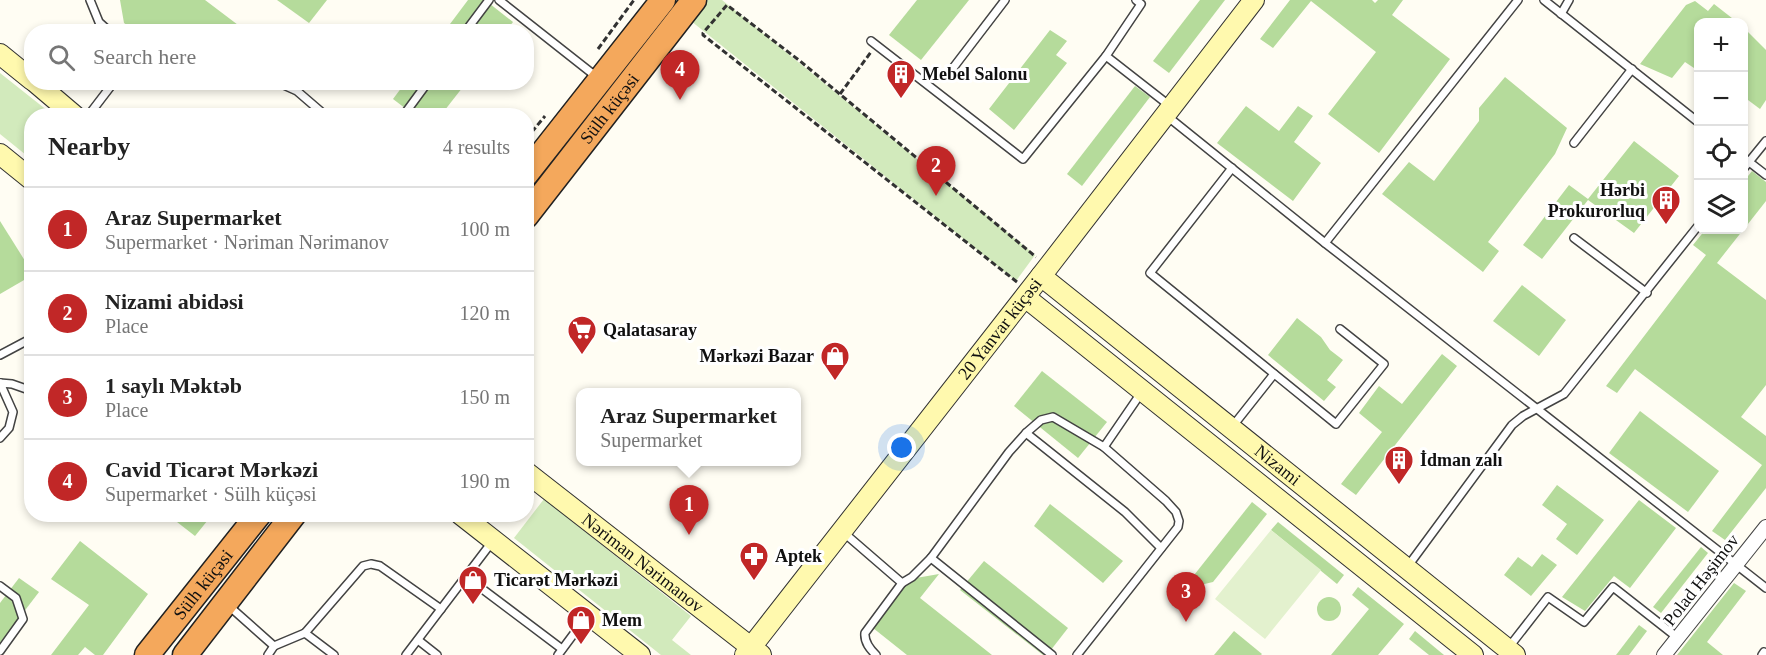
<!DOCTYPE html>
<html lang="en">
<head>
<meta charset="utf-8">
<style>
	body { margin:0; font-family:Georgia,serif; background:#f6f6f6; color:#222 }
	.controls { position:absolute; right:18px; top:18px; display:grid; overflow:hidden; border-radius:12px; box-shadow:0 3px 9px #0003 }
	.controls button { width:54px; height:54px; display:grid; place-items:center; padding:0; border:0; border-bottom:2px solid #e0e0e0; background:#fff; color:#222; font:30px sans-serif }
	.you { position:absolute; left:902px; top:448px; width:21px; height:21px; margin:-15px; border:4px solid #fff; border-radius:50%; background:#1a73e8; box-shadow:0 0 0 9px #1a73e833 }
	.badge { display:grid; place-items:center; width:39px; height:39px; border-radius:50%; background:#c12727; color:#fff; font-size:20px; font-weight:700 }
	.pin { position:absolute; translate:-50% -50px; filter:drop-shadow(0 2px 3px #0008) }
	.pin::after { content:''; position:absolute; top:32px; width:21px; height:18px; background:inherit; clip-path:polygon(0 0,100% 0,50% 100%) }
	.popup { position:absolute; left:576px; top:388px; width:225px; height:78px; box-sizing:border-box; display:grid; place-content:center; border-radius:12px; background:#fff; filter:drop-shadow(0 2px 4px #0005); font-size:20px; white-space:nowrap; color:#767676 }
	.popup b { font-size:22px; color:#222 }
	.popup::after { content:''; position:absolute; left:50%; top:100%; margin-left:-12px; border:12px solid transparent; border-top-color:#fff }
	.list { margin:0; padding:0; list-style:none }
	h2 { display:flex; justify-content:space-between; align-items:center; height:78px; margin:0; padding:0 24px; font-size:26px }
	h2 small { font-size:20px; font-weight:400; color:#767676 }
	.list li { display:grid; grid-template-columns:39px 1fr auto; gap:18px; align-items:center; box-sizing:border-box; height:84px; padding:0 24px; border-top:2px solid #e0e0e0 }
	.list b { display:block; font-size:22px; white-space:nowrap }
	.list p { margin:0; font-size:20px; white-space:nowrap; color:#767676 }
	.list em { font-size:20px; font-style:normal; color:#767676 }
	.icon { flex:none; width:33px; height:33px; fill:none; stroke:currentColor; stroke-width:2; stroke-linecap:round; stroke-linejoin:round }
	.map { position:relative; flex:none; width:1766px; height:655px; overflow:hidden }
	.search { position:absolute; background:#fff; box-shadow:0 3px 9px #0003; left:24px; top:24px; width:510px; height:66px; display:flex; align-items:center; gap:15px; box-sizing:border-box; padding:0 21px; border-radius:24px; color:#767676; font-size:22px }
	.panel { position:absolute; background:#fff; box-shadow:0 3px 9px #0003; left:24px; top:108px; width:510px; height:414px; border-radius:24px }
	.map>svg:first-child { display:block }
</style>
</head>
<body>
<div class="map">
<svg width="1766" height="655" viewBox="0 0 1766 655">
	<rect width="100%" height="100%" fill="#fffdf3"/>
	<g fill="#d2eabc">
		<path d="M 708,0 L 722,0 L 1035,255 L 1016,281 L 691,21 Z"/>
		<path d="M 0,73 L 53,115 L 32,116 L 31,159 L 0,134 Z"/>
		<path d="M 544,499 L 691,616 L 672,640 L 691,655 L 661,655 L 514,538 Z"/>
	</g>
	<g fill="#b5db9b">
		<path d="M 120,0 L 205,0 L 246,31 L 194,31 L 184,24 L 178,31 L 135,31 L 124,23 Z"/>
		<path d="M 277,0 L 327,0 L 309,23 Z"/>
		<path d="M 468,0 L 485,0 L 513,22 L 506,31 L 444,32 Z"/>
		<path d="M 917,0 L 969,0 L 921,60 L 889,35 Z"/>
		<path d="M 1200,0 L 1225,0 L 1169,73 L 1153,61 Z"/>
		<path d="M 1290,0 L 1372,0 L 1375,3 L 1378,0 L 1403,0 L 1392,15 L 1450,59 L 1379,153 L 1328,114 L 1376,52 L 1311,1 L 1273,48 L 1260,39 Z"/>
		<path d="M 1695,1 L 1708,11 L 1714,4 L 1737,22 L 1698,22 L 1698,67 L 1697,70 L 1685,62 L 1672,78 L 1640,64 L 1686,5 Z"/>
		<path d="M 1744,28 L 1766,50 L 1766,100 L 1760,109 L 1744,97 Z"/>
		<path d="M 1050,30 L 1067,41 L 1056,55 L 1067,63 L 1014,130 L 989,109 Z"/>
		<path d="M 1505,77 L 1567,128 L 1555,154 L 1488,242 L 1499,251 L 1483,272 L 1382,194 L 1409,162 L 1434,181 L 1479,121 L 1479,108 Z"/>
		<path d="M 405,83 L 466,83 L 441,115 L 414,115 L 393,99 Z"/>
		<path d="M 1135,86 L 1150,97 L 1082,186 L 1067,174 Z"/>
		<path d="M 1246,106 L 1279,131 L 1298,106 L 1313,116 L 1294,142 L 1321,163 L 1293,201 L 1217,143 Z"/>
		<path d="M 1634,141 L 1679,176 L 1634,233 L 1588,200 L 1542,259 L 1523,245 L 1569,185 L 1588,199 Z"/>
		<path d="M 1752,171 L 1766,182 L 1766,201 L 1744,229 L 1744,181 Z"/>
		<path d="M 0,221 L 32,272 L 31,276 L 0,294 Z"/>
		<path d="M 1705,230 L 1743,230 L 1717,263 L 1766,300 L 1766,385 L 1741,417 L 1766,436 L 1766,488 L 1725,540 L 1712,531 L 1762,465 L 1635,369 L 1617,393 L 1606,386 L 1706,255 L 1693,245 Z"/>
		<path d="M 1522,285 L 1566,320 L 1539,356 L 1493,321 Z"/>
		<path d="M 1297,318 L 1321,337 L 1330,350 L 1343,360 L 1327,380 L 1336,387 L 1324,401 L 1268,355 Z"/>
		<path d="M 1442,354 L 1457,366 L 1356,495 L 1341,484 L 1382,432 L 1359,413 L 1379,386 L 1402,404 Z"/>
		<path d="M 1042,371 L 1107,422 L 1078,458 L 1014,406 Z"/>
		<path d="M 1640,411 L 1719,471 L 1688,512 L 1609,453 Z"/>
		<path d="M 1557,485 L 1604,520 L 1577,555 L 1556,539 L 1567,524 L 1542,505 Z"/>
		<path d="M 1639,500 L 1676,528 L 1630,588 L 1614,576 L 1585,611 L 1562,597 Z"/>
		<path d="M 1252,502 L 1267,514 L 1213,582 L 1183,589 Z"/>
		<path d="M 1050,504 L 1123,561 L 1103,583 L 1034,526 Z"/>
		<path d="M 168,515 L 212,515 L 195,536 Z"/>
		<path d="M 1278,522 L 1344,575 L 1337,584 L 1271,530 Z"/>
		<path d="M 80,541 L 148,594 L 103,655 L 95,655 L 85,647 L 78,655 L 51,655 L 89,605 L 51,579 Z"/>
		<path d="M 1701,547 L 1708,553 L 1661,613 L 1653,607 Z"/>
		<path d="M 1542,554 L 1557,565 L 1531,596 L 1504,575 L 1518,557 L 1532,567 Z"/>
		<path d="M 984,561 L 1068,628 L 1047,655 L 1043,655 L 960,590 Z"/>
		<path d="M 939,574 L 920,598 L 992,655 L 907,655 L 868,624 L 899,581 Z"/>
		<path d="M 19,578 L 39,592 L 0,643 L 0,603 Z"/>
		<path d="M 1734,583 L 1746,591 L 1707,642 L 1723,655 L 1677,655 Z"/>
		<path d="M 1358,587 L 1404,624 L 1378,655 L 1331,655 L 1369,609 L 1352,595 Z"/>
		<circle cx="1329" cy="609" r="12"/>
		<path d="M 1639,625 L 1647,631 L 1629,655 L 1616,655 Z"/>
		<path d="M 1234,631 L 1262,654 L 1261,655 L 1214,655 Z"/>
		<path d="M 1415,631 L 1444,655 L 1429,655 L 1409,639 Z"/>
	</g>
	<path fill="#e3f1ce" d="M 1271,530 L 1321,570 L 1265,639 L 1215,599 Z"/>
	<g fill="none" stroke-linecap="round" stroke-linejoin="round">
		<g stroke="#434343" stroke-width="10">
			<g id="lane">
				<path d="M 90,0 L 99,22 L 110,32"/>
				<path d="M 499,0 L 598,78"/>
				<path d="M 1136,0 L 1141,4 L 1106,56 L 1170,106"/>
				<path d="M 1544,0 L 1698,122"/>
				<path d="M 1561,14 L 1569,0"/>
				<path d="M 465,32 L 489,0"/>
				<path d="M 871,41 L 1023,159 L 1106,56"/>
				<path d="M 953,68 L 1005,0"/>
				<path d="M 277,82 L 297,91 L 326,116"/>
				<path d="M 88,116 L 114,82"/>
				<path d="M 403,116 L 428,82"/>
				<path d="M 1167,116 L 1325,243 L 1766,588"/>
				<path d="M 1574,143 L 1632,69"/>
				<path d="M 1744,158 L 1766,175"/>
				<path d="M 1232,168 L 1150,273 L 1336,424 L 1384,364 L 1340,329"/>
				<path d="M 1744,168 L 1766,141"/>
				<path d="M 1574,238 L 1647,293"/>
				<path d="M 1325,243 L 1518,0"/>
				<path d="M 0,355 L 32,338"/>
				<path d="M 0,383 L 12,384 L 32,391"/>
				<path d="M 1232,427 L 1274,374"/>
				<path d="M 1026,433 L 1125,512 L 1161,548"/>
				<path d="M 0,438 L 9,428 L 13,412 L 0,383"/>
				<path d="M 843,532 L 902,583 L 912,577 L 931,558 L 1009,452 L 1026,433 L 1041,420 L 1053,417 L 1104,447 L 1141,393"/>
				<path d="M 931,558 L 1052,655"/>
				<path d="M 1408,566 L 1512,425 L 1523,416 L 1564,394 L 1698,226"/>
				<path d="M 465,576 L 562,649"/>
				<path d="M 0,586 L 16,598 L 23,619 L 0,651"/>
				<path d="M 229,606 L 274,646 L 305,633 L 334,655"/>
				<path d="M 305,633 L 363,566 L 371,564 L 380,566 L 441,609"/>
				<path d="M 418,640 L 437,655"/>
				<path d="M 1509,647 L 1548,597 L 1584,622 L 1613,587 L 1678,638"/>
				<path d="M 268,655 L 274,646"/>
				<path d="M 406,655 L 492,542"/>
				<path d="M 558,655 L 587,616"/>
				<path d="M 876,655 C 870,649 864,642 865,633 L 902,583"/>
				<path d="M 1077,655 L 1178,527 L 1179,521 L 1176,512 L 1166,501 L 1104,447"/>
				<path d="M 1762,655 L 1764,652 L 1766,654"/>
			</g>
		</g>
		<g stroke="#434343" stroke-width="16">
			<path id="street" d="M 1664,655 L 1766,527"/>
		</g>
		<g stroke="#323232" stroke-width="22">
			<g id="secondary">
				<path d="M 0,54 L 32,80"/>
				<path d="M 35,82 L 75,116"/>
				<path d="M 0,154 L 32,180"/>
				<path id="s1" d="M 1041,276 L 1515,655"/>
				<path d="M 1025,297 L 1473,655"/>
				<path id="s2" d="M 526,472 L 761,655"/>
				<path d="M 460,514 L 640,655"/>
				<path id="s3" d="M 745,655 L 1048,267 L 1254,0"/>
			</g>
		</g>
		<g stroke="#212121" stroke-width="27">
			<g id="highway">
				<path d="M 526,174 L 663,0"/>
				<path id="s4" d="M 526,216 L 694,0"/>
				<path id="s5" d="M 147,655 L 259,514"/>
				<path d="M 185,655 L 294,514"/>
			</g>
		</g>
		<g stroke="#323232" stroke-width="3" stroke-dasharray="6 3" stroke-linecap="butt">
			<path d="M 598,49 L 634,0"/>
			<path d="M 840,94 L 871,52"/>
			<path d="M 526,139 L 545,116"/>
			<path d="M 1017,282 L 703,35 L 703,33 L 727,5 L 800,61 L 1036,257"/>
		</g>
		<use href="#lane" stroke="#fff" stroke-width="7"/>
		<use href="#street" stroke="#fff" stroke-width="14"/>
		<use href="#secondary" stroke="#fff9ae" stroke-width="20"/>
		<use href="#highway" stroke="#f4a85c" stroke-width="24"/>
	</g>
	<defs>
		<g id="building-pin" transform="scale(1.5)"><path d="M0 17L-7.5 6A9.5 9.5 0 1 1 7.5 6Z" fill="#c12727" stroke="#fff"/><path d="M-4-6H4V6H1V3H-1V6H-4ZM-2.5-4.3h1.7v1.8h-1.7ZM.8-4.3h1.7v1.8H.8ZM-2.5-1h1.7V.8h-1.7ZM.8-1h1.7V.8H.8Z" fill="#fff"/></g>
		<g id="supermarket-pin" transform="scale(1.5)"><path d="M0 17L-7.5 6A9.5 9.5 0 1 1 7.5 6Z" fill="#c12727" stroke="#fff"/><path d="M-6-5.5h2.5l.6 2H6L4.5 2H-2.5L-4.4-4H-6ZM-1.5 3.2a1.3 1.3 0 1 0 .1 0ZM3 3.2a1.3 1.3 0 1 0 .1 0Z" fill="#fff"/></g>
		<g id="shop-pin" transform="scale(1.5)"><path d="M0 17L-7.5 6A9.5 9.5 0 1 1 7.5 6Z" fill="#c12727" stroke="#fff"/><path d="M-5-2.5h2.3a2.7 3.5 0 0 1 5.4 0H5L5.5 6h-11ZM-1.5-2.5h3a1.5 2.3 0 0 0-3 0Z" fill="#fff"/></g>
		<g id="pharmacy-pin" transform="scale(1.5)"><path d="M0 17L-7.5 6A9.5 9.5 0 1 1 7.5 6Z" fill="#c12727" stroke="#fff"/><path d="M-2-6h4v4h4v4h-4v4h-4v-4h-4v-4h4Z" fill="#fff"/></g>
	</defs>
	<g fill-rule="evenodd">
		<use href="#building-pin" x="901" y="74"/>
		<use href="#building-pin" x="1666" y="200"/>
		<use href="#supermarket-pin" x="582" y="330"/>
		<use href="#shop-pin" x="835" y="356"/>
		<use href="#building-pin" x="1399" y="460"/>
		<use href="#pharmacy-pin" x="754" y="556"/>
		<use href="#shop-pin" x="473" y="580"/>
		<use href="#shop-pin" x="581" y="620"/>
	</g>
	<g text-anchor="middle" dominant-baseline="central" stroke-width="6" stroke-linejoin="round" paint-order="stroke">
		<g font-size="18" font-weight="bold" fill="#101010" stroke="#fff" text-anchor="start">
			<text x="922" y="74">Mebel Salonu</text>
			<text x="1645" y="190" text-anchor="end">Hərbi<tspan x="1645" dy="21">Prokurorluq</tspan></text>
			<text x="603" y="330">Qalatasaray</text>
			<text x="814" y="356" text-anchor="end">Mərkəzi Bazar</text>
			<text x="1420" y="460">İdman zalı</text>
			<text x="775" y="556">Aptek</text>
			<text x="494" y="580">Ticarət Mərkəzi</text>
			<text x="602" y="620">Mem</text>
		</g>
		<g font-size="18" fill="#101010" stroke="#fff">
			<text stroke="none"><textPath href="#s4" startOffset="136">Sülh küçəsi</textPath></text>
			<text stroke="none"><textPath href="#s3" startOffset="414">20 Yanvar küçəsi</textPath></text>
			<text stroke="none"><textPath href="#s1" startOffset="303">Nizami</textPath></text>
			<text stroke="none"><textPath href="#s2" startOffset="148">Nəriman Nərimanov</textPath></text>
			<text transform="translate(1701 580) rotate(-52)">Polad Həşimov</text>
			<text stroke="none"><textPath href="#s5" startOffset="90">Sülh küçəsi</textPath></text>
		</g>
	</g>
</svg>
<div class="controls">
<button>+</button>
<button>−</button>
<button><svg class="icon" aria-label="locate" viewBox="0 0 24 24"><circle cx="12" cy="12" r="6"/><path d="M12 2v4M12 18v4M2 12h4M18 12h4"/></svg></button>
<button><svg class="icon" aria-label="layers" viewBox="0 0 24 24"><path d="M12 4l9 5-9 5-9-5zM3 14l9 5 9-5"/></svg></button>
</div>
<div class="you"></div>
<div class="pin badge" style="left:689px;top:535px">1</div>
<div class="popup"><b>Araz Supermarket</b>Supermarket</div>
<div class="pin badge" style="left:936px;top:196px">2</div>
<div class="pin badge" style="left:1186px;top:622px">3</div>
<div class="pin badge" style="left:680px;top:100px">4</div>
<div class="search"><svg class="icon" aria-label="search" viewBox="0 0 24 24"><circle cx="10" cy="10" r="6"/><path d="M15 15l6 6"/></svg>Search here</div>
<section class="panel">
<h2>Nearby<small>4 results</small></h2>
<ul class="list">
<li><span class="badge">1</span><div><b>Araz Supermarket</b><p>Supermarket · Nəriman Nərimanov</p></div><em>100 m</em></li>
<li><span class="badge">2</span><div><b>Nizami abidәsi</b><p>Place</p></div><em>120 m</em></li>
<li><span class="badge">3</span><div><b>1 saylı Məktəb</b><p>Place</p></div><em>150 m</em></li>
<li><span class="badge">4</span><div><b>Cavid Ticarət Mərkəzi</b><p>Supermarket · Sülh küçəsi</p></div><em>190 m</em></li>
</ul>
</section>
</div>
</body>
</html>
